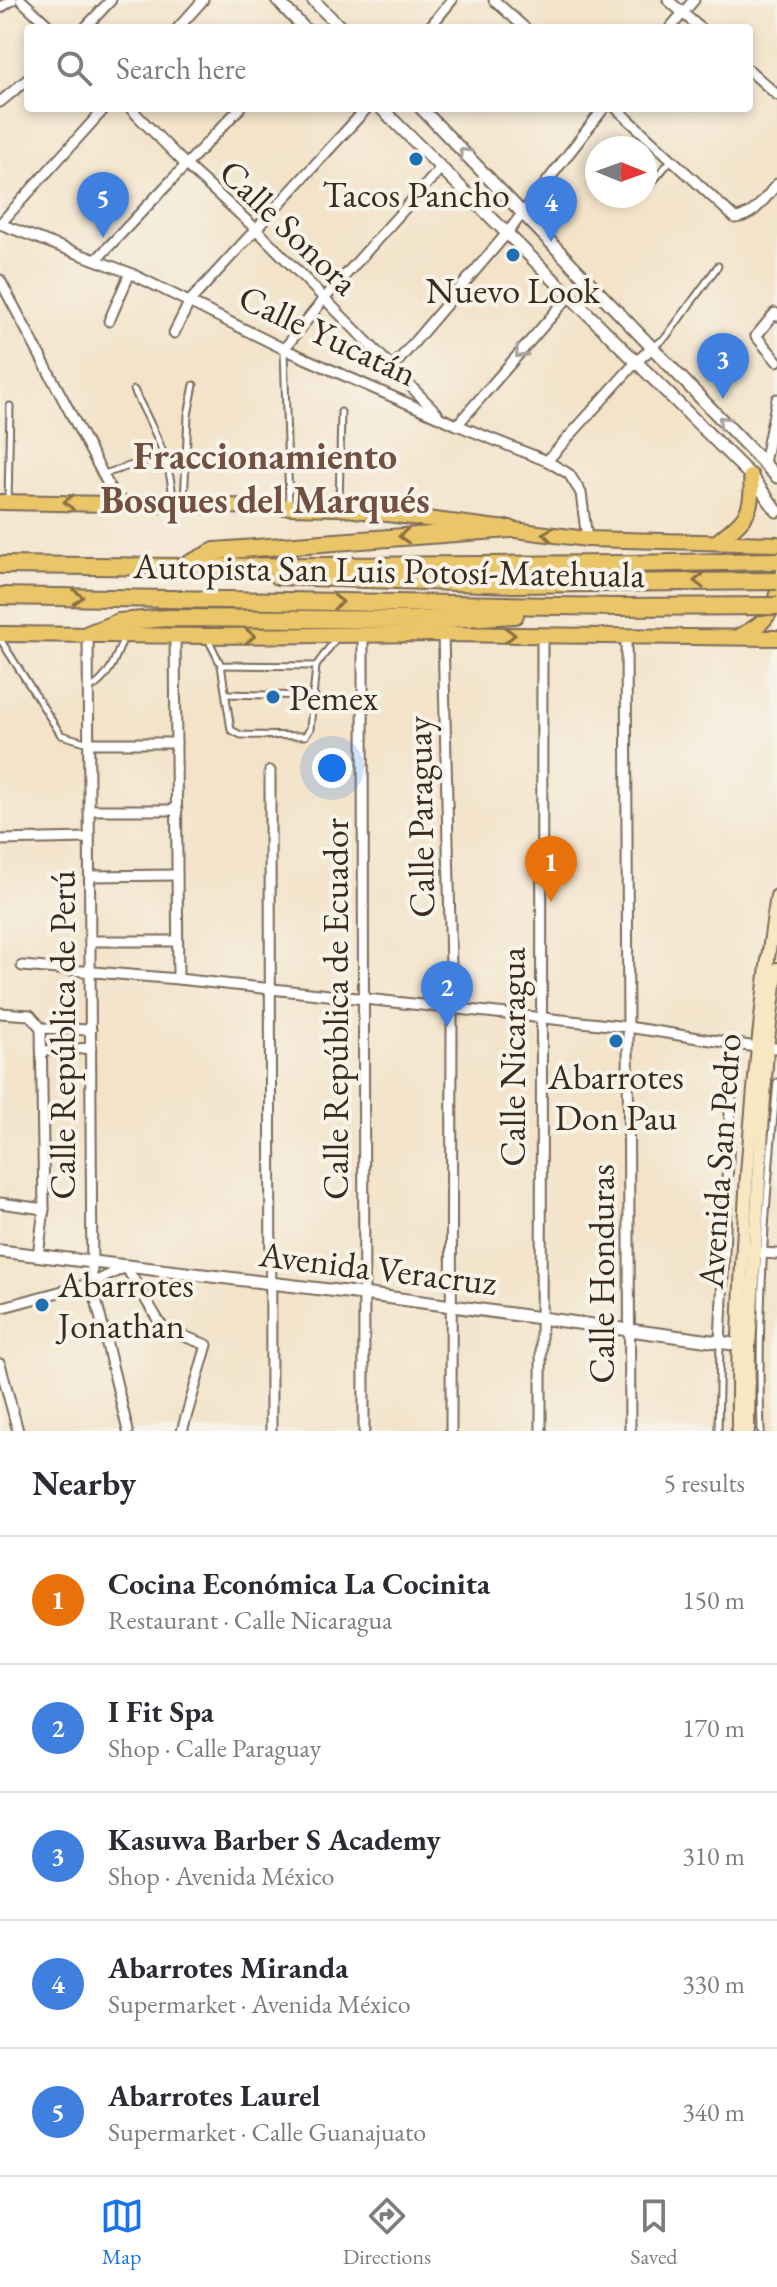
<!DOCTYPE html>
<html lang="en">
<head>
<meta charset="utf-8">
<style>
	body { margin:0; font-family:"EB Garamond",serif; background:#f7f7f7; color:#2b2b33 }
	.compass { position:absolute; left:585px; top:136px; width:72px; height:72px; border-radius:50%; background:#fff; box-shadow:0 4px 12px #0003; rotate:91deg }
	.you { position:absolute; left:332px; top:768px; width:28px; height:28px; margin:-20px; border:6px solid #fff; border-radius:50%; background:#1a73e8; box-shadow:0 0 0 12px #1a73e833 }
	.badge { display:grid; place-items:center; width:52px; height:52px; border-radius:50%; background:#1a73e8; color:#fff; font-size:26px; font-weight:700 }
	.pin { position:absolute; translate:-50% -66px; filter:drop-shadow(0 2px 4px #0008) }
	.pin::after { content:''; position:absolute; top:42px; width:28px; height:24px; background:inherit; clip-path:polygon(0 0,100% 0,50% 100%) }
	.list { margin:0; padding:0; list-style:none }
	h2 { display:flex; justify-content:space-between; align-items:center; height:104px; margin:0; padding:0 32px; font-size:34px }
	h2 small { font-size:26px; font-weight:400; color:#7c7c81 }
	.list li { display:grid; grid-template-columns:52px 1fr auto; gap:24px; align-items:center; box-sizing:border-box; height:128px; padding:0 32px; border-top:2px solid #e1e1e2 }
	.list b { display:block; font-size:30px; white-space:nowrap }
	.list p { margin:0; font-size:26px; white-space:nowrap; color:#7c7c81 }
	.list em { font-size:26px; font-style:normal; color:#7c7c81 }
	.icon { flex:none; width:44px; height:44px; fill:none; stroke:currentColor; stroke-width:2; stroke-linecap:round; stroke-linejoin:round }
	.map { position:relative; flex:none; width:777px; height:1431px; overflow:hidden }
	.search { position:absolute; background:#fff; box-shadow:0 4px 12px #0003; left:24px; right:24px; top:24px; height:88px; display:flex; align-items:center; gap:20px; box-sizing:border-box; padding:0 28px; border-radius:8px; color:#7c7c81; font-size:30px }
	.sheet { height:744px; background:#fff }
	nav { display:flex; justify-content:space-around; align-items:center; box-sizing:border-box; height:112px; border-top:2px solid #e1e1e2; background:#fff; font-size:22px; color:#7c7c81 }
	nav a { display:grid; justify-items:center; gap:4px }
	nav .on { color:#1a73e8 }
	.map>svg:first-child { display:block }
</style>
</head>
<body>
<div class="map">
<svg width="777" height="1431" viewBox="0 0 777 1431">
	<rect width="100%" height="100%" fill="#f7f3e8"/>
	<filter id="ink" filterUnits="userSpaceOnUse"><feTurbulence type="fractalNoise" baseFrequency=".0125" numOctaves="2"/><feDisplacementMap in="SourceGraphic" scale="16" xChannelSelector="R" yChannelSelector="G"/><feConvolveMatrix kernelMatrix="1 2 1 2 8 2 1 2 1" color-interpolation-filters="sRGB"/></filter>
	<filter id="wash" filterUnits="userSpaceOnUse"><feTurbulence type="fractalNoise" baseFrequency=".006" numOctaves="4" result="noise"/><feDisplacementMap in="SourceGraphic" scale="32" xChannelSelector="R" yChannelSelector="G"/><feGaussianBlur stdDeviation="1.8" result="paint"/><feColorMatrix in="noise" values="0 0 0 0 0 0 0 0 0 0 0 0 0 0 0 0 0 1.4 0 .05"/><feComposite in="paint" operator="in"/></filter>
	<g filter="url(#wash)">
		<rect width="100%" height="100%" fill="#f3e3c9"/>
	</g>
	<g filter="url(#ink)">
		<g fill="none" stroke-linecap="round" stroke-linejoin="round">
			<g stroke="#7b6b5a" stroke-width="9">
				<g id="service">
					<path d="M 646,190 L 671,160"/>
					<path d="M 652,348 L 666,337 L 718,266"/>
					<path d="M 284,350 L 289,504"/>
					<path d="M 134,390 C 153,430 172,459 173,504"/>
					<path d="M 104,474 L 145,461"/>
					<path d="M 8,501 L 10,406"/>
					<path d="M 184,503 L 188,415 L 194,385"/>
					<path d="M 339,507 L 341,412"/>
					<path d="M 207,637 L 221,665 L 316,666 L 337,637"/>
					<path d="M 0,639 L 61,735 L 89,743"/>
					<path d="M 221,665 L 231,730 L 241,735 L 305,736 L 310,729 L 316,666"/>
					<path d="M 89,689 C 108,680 116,658 123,639"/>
					<path d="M 226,694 L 315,696"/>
					<path d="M 718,1431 L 720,1344"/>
					<path d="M 761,1431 C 757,1314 766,1198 777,1082"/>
				</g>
			</g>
			<g stroke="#7b6b5a" stroke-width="13">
				<g id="minor">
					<path d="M 21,0 L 51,28"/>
					<path d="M 494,0 L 525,28"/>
					<path d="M 668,0 L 700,28"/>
					<path d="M 0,8 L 12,0"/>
					<path d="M 85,28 L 111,0"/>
					<path d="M 178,28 L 203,0"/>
					<path d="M 429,28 L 452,0"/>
					<path d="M 670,28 L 694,0"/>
					<path d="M 749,70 L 777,95"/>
					<path d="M 0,102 L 28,79"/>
					<path d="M 130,108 L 187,166 L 257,230 L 437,413"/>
					<path d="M 616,108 L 735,218 C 755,216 765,198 777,184"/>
					<path d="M 0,224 L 130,273 L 284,349 L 457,425 L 547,461 L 569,474 L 581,493 L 587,539"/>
					<path d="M 0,224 L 105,108"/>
					<path d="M 96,260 L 240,108"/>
					<path d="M 0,280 L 118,503"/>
					<path d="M 777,316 L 775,313 L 756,336 L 777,361"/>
					<path d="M 109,321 L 130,273"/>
					<path d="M 174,333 L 190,301 L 367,108"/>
					<path d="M 284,349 L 323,300 L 441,168"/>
					<path d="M 393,367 L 508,232 L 604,108"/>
					<path d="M 457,425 L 571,294"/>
					<path d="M 547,461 L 637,361 L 652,348"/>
					<path d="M 764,463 L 777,399"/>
					<path d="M 88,634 L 92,1283 L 128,1431"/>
					<path d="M 443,634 L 452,1009 L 451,1431"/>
					<path d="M 175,635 L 178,979"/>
					<path d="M 363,635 L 364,1431"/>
					<path d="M 626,636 L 630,1431"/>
					<path d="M 89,743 L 176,743"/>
					<path d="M 270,771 L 271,1431"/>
					<path d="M 89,810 L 177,810"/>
					<path d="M 0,840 L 89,838"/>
					<path d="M 90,876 L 177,875"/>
					<path d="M 90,941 L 177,941"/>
					<path d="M 22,966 L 178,979 L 628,1027 L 756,1047 L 777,1048"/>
					<path d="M 0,1013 L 30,1015 L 41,1028 L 44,1209 L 38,1256"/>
					<path d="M 41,1028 L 91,1030"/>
					<path d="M 43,1051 L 91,1048"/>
					<path d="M 0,1203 L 44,1209"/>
					<path d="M 750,1252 L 777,1254"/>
					<path d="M 0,1308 L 92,1283 L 126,1267 L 163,1328 L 207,1345 L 182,1431"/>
					<path d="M 720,1344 L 733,1044"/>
					<path d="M 0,1364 L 18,1431"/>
					<path d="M 541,1431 L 542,635"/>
				</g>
			</g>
			<g stroke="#7b6b5a" stroke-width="15">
				<g id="tertiary">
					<path d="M 277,0 L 304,28"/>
					<path d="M 313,0 L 341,28"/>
					<path d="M 381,108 L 751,476 L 777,511"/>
					<path d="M 421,108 L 777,477"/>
					<path d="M 0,1251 L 363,1294 L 748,1346"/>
				</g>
			</g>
			<g stroke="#7b6b5a" stroke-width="16">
				<g id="secondary">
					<path d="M 738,1431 C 737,1345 742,1260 747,1175 C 754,1080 762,990 777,896"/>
					<path d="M 748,1431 L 749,1346 L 767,1048 L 777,969"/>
				</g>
			</g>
			<g stroke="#7b6b5a" stroke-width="18">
				<g id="primary">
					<path d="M 0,502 L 339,508 L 587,539 L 777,544"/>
					<path d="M 718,541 C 746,518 754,512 751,476"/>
					<path d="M 0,634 L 207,636 L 443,634 L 777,638"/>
					<path d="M 741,635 C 761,626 772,615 777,594"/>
				</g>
			</g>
			<g stroke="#7b6b5a" stroke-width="20">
				<g id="motorway">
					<path d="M 0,565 L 184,567 L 627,564"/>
					<path d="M 187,565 L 215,551 L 510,529"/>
					<path d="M 277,576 L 513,584"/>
					<path d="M 0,596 L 616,607"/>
					<path d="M 88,634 L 119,622 L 167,618 L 431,620 L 515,615"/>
				</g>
			</g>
			<use href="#service" stroke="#fff" stroke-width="5"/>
			<use href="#minor" stroke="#fff" stroke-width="9"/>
			<use href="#tertiary" stroke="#fff" stroke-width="11"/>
			<use href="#secondary" stroke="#f7e8c3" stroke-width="12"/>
			<use href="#primary" stroke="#eac669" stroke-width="14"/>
			<use href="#motorway" stroke="#eac669" stroke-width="16"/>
			<g stroke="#7b6b5a" stroke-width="20" stroke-linecap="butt">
				<g id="motorway-bridge">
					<path d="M 627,564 L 777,561"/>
					<path d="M 513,584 L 777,581"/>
					<path d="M 616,607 L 777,606"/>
				</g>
			</g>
			<use href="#motorway-bridge" stroke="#eac669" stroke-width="16"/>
		</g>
		<defs><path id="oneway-chevron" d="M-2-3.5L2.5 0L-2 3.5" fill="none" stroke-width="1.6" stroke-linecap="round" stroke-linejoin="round" transform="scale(2)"/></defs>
		<g stroke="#a79f9a">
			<use href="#oneway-chevron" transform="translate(464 153) rotate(-134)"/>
			<use href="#oneway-chevron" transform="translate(520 353) rotate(131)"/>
			<use href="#oneway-chevron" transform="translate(723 421) rotate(-134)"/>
		</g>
		<g stroke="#8a7040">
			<use href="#oneway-chevron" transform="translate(69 502) rotate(-180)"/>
			<use href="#oneway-chevron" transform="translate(548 534) rotate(-172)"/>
			<use href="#oneway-chevron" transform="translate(404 536) rotate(176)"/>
			<use href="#oneway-chevron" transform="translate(699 581) rotate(179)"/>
			<use href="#oneway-chevron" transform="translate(78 597) rotate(1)"/>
			<use href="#oneway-chevron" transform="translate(338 602) rotate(1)"/>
			<use href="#oneway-chevron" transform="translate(510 635) rotate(1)"/>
			<use href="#oneway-chevron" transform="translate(250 636) rotate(-1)"/>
		</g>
	</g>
	<g fill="#1f6fb2" stroke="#f7f3e8" stroke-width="3">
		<circle cx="416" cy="159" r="8"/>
		<circle cx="513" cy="255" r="8"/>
		<circle cx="273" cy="697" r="8"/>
		<circle cx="616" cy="1041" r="8"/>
		<circle cx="42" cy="1305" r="8"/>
	</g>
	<g text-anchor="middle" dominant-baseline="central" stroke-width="8" stroke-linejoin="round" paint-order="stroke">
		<g font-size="36" fill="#3b2a1e" stroke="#f7f3e8">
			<text x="416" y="194">Tacos Pancho</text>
			<text x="513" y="290">Nuevo Look</text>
			<text x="289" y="697" text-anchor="start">Pemex</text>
			<text x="616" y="1076">Abarrotes<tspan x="616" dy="41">Don Pau</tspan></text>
			<text x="58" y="1284" text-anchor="start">Abarrotes<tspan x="58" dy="41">Jonathan</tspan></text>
		</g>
		<g font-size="36" fill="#3b2a1e" stroke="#f7f3e8">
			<text transform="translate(289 227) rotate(44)">Calle Sonora</text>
			<text transform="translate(328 335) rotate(25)">Calle Yucatán</text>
			<text transform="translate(389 570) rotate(1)">Autopista San Luis Potosí-Matehuala</text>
			<text transform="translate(420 817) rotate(-91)">Calle Paraguay</text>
			<text transform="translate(335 1009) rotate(-90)">Calle República de Ecuador</text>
			<text transform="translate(62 1035) rotate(-90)">Calle República de Perú</text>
			<text transform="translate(512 1057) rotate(-90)">Calle Nicaragua</text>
			<text transform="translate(719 1161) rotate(-86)">Avenida San Pedro</text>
			<text transform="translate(378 1268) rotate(7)">Avenida Veracruz</text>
			<text transform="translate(601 1274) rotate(-90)">Calle Honduras</text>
		</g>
		<g font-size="38" font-weight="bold" fill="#715042" stroke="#f7f3e8">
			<text x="265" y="455">Fraccionamiento<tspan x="265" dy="44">Bosques del Marqués</tspan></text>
		</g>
	</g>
</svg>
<svg class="compass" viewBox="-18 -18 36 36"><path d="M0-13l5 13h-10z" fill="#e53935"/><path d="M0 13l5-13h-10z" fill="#7c7c81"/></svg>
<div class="you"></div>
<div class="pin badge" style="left:551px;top:902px;background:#e8710a">1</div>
<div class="pin badge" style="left:447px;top:1027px;background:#3f7fe0">2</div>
<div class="pin badge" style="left:723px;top:399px;background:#3f7fe0">3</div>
<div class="pin badge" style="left:551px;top:242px;background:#3f7fe0">4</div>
<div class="pin badge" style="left:103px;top:238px;background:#3f7fe0">5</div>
<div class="search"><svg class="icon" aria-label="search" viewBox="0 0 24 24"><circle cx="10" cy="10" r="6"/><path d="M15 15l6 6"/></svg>Search here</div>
</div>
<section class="sheet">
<h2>Nearby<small>5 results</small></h2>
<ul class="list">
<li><span class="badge" style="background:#e8710a">1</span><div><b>Cocina Económica La Cocinita</b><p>Restaurant · Calle Nicaragua</p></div><em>150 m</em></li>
<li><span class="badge" style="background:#3f7fe0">2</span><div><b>I Fit Spa</b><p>Shop · Calle Paraguay</p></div><em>170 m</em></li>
<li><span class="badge" style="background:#3f7fe0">3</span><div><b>Kasuwa Barber S Academy</b><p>Shop · Avenida México</p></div><em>310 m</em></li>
<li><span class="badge" style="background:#3f7fe0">4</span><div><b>Abarrotes Miranda</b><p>Supermarket · Avenida México</p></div><em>330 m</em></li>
<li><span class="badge" style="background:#3f7fe0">5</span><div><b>Abarrotes Laurel</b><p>Supermarket · Calle Guanajuato</p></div><em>340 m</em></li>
</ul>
</section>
<nav>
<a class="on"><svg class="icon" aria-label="map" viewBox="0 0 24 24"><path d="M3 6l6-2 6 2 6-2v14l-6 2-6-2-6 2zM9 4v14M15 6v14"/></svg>Map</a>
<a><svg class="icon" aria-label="directions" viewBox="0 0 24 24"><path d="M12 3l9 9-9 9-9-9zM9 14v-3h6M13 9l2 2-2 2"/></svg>Directions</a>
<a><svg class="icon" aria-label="saved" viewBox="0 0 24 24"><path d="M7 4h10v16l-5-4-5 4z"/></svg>Saved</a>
</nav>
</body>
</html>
